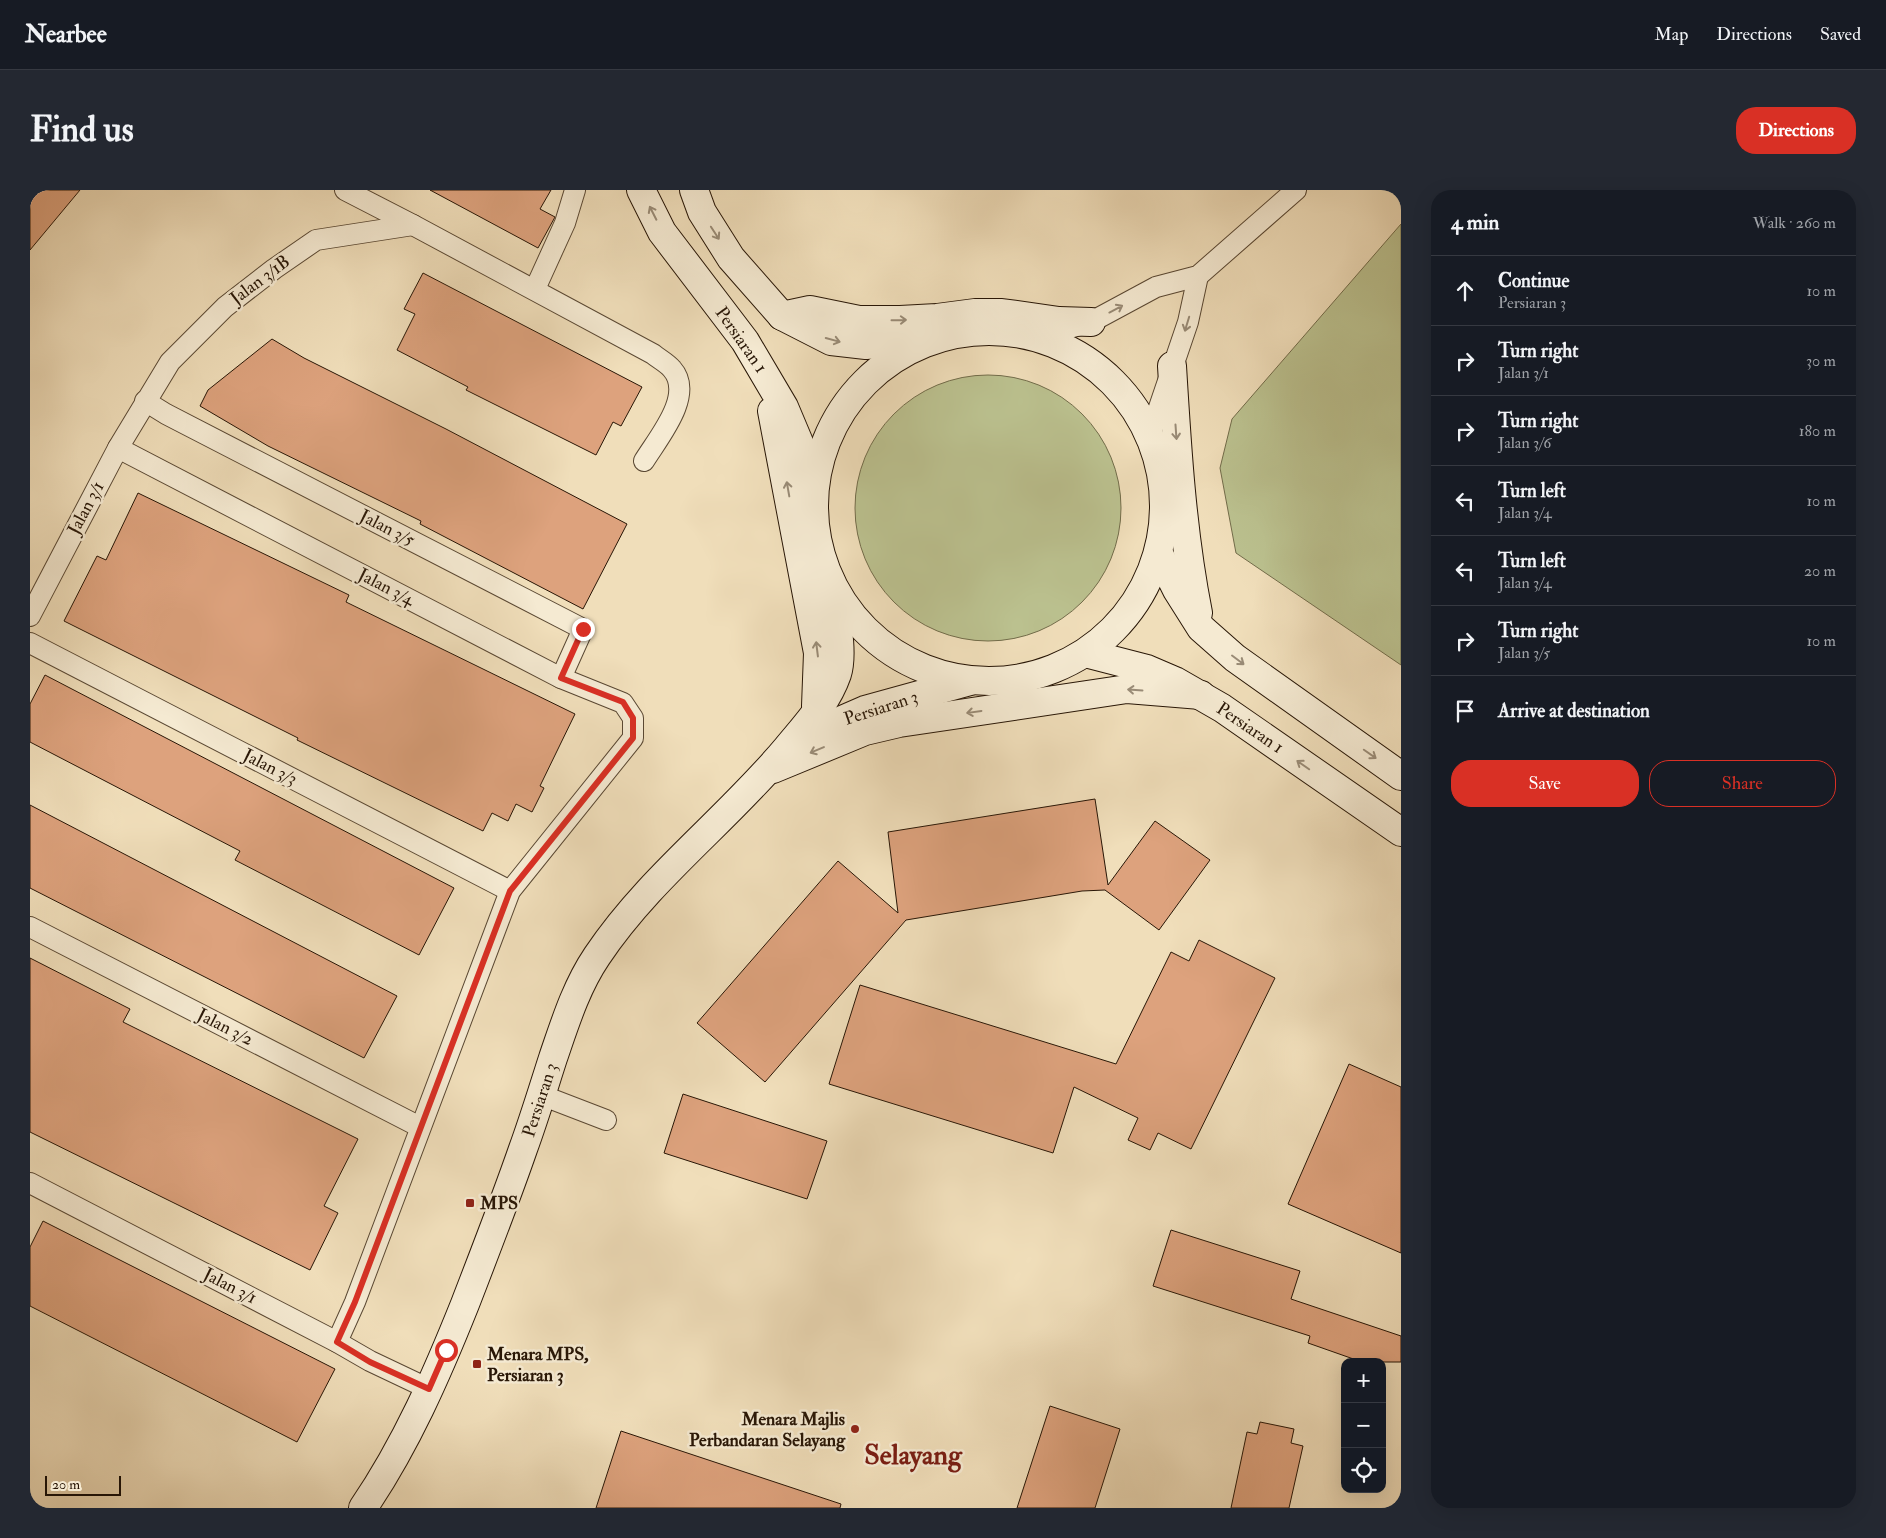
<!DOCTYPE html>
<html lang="en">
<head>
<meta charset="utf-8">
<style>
	body { margin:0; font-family:"IM FELL Double Pica",serif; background:#242831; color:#f1f3f6 }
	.controls { position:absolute; right:15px; bottom:15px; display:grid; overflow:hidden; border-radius:10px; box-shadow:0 5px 20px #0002 }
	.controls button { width:45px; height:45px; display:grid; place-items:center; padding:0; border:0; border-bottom:1px solid #363941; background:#171b24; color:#f1f3f6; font:25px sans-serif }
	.scale { position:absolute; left:15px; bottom:12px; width:76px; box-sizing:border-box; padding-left:5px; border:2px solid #281606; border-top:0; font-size:14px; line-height:18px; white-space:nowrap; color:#281606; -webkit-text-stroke:4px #f5ead2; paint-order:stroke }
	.stop { position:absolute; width:15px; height:15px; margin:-11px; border:4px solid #d93025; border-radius:50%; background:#fff }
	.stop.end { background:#d93025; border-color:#fff; box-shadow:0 1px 5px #0008 }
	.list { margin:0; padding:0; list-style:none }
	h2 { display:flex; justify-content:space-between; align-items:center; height:65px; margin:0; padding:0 20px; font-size:21px }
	h2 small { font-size:16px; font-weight:400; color:#9ea1a6 }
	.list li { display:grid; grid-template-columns:32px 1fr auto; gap:15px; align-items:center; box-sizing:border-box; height:70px; padding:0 20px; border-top:1px solid #363941 }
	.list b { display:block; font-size:19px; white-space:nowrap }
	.list p { margin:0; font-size:16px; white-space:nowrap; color:#9ea1a6 }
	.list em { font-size:16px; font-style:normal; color:#9ea1a6 }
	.actions { display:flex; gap:10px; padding:15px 20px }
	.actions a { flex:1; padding:11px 0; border:1px solid #d93025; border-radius:20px; text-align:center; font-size:18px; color:#d93025 }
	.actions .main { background:#d93025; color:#fff }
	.icon { flex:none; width:28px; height:28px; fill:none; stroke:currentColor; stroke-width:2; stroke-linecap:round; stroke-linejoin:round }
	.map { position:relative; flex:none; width:1371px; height:1318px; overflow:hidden; border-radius:20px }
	header { display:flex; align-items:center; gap:30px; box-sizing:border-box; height:70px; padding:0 25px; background:#171b24; border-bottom:1px solid #363941 }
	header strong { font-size:24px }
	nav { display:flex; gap:28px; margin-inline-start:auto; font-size:18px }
	.intro { display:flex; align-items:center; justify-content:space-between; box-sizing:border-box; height:120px; padding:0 30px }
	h1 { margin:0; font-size:35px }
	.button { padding:12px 22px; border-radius:20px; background:#d93025; color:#fff; font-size:18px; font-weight:700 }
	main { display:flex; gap:30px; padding:0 30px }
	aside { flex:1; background:#171b24; border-radius:20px; box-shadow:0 5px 20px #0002 }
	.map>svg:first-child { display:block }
</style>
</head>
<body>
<header>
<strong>Nearbee</strong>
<nav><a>Map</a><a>Directions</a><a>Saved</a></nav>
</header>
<div class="intro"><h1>Find us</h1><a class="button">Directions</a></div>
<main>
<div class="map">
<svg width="1371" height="1318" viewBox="0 0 1371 1318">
	<rect width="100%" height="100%" fill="#f0deba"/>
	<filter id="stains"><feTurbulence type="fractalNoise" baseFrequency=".004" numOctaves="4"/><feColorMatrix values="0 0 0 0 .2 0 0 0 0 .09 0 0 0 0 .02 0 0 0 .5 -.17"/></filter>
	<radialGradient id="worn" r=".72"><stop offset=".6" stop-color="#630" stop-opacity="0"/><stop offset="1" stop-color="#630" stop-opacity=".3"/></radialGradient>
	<g fill="#bbc18f" stroke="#726c4a">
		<path d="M 1371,34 L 1371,475 L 1206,363 L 1190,278 L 1202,229 Z"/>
		<circle cx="958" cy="318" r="133"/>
	</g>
	<g fill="#dda27d" stroke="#281606">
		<path d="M 0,0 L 50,0 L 0,60 Z"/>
		<path d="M 400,0 L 521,0 L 510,19 L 525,27 L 508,58 Z"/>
		<path d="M 393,83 L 612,197 L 591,236 L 583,232 L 566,265 L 436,200 L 438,197 L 367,160 L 385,124 L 374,119 Z"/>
		<path d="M 242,149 L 274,168 L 416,239 L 597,334 L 553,419 L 390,334 L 391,331 L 238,256 L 170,216 L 178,200 Z"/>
		<path d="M 108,303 L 319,405 L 316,412 L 545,524 L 510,596 L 514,598 L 502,622 L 486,614 L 478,631 L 462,623 L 453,641 L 267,550 L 268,548 L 34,431 L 67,366 L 76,370 Z"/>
		<path d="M 15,485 L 424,698 L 389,765 L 205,670 L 210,661 L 0,552 L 0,514 Z"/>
		<path d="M 1065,609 L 1078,695 L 1125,631 L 1180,670 L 1129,740 L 1075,700 L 1052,701 L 876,730 L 735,892 L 667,833 L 808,671 L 868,723 L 858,642 Z"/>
		<path d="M 0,615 L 367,806 L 334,868 L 0,698 Z"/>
		<path d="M 1169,750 L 1245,788 L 1161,959 L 1128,943 L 1120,960 L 1098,950 L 1108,928 L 1044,897 L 1023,963 L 799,894 L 830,795 L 1086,874 L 1141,762 L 1159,771 Z"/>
		<path d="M 0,768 L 100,819 L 93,832 L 328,949 L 294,1016 L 308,1023 L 280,1080 L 0,942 Z"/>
		<path d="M 1319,874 L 1371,897 L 1371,1063 L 1258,1014 Z"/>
		<path d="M 653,904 L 797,951 L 777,1009 L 634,963 Z"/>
		<path d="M 13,1031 L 305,1179 L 267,1252 L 0,1116 L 0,1057 Z"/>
		<path d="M 1141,1040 L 1270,1081 L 1261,1109 L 1371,1146 L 1371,1172 L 1332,1172 L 1278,1153 L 1280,1146 L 1123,1096 Z"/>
		<path d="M 1020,1216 L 1090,1239 L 1065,1318 L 987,1318 Z"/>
		<path d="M 1230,1232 L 1264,1239 L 1261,1253 L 1273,1256 L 1259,1318 L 1201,1318 L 1217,1242 L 1227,1244 Z"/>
		<path d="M 591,1241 L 811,1314 L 810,1318 L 566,1318 Z"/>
	</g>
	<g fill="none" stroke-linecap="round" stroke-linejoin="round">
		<g stroke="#5a4833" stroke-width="22">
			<g id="street">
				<path d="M 315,0 L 383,35 L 623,164 C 629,169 637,173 642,179 C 665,205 628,248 614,271"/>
				<path d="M 505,99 L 535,33 L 545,0"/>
				<path d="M 1008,147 L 1061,132 L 1126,97 L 1168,86 L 1266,0"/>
				<path d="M 115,211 L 136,224 L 553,439 L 531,488"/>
				<path d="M 1120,244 L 1158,132 L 1168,86"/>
				<path d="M 88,258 L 531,488 L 593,513 L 603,528 L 603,548 L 480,701 L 325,1112 L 307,1152"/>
				<path d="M 0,426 L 88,258 L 140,172 L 195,117 L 244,79 L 286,50 L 383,35"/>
				<path d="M 0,453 L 480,701"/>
				<path d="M 0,737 L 390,937"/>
				<path d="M 511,905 L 576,930"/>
				<path d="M 0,993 L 307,1152 L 340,1171 L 399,1199"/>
			</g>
		</g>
		<g stroke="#281606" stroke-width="30">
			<g id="secondary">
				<path d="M 611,0 L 632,42 L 715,151 L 754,217 L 770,255 L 780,298"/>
				<path d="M 664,0 L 672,22 L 701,68 L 752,126 L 801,151 L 836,155 L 891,149"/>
				<path d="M 752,126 L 780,120 L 829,130 L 870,130 L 907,128 L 945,123 L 972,123 L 1029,131 L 1061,132"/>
				<circle cx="959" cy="316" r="175"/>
				<path d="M 1142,176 C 1147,259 1152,342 1168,423"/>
				<path d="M 742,221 L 788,463 L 786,516"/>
				<path d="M 1129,364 L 1147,400 L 1171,438 L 1205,468 L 1371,586"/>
				<path d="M 1055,463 L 1117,479 L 1145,491 L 1192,518 L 1371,642"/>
				<path d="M 789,540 L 835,520 L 940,491"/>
				<path d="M 743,579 L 835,541 L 869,533 L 1097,499 L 1171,505"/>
				<path d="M 333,1318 C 376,1255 407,1184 435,1114 C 455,1062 475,1011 493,959 C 504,929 513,899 523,868 C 535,833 546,797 567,766 C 619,688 697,630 757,558 C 776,535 797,513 807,484 C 814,462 805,423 802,399"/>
			</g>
		</g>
		<use href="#street" stroke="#f5ead2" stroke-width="20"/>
		<use href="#secondary" stroke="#f5ead2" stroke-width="28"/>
	</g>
	<defs><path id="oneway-shaft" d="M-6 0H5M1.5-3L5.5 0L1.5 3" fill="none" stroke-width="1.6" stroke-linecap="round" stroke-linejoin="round" transform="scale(1.25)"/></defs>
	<g stroke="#998b76">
		<use href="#oneway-shaft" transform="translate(623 23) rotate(-117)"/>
		<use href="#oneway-shaft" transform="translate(685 43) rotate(57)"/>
		<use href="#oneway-shaft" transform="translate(1086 119) rotate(-28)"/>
		<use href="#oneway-shaft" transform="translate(869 130) rotate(-1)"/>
		<use href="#oneway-shaft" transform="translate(1157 134) rotate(107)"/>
		<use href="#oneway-shaft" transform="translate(803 150) rotate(15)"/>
		<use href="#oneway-shaft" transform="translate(1146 242) rotate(86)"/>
		<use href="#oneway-shaft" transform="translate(758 299) rotate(-100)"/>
		<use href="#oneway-shaft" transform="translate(787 459) rotate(-97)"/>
		<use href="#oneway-shaft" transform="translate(1208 470) rotate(37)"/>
		<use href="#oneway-shaft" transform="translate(1105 500) rotate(-176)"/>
		<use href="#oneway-shaft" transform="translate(944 522) rotate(172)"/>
		<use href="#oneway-shaft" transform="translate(787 560) rotate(157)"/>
		<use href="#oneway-shaft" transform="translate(1340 564) rotate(35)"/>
		<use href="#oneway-shaft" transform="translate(1273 575) rotate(-145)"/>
	</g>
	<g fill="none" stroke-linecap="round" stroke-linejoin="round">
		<path stroke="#d93025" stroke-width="6" d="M 416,1160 L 399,1199 L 340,1172 L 307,1152 L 325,1112 L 480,701 L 603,548 L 603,528 L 593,512 L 531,488 L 553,439"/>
	</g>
	<g fill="#8f2418" stroke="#f5ead2" stroke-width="2">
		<rect x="435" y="1008" width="10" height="10" rx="2.5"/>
		<rect x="442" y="1169" width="10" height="10" rx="2.5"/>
		<circle cx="825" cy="1239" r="5"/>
	</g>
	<g text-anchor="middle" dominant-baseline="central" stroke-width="5" stroke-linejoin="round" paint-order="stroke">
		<g font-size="18" fill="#281606" stroke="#f5ead2">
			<text transform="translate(230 90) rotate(-37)">Jalan 3/1B</text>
			<text transform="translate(711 150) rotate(55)">Persiaran 1</text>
			<text transform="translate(56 318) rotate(-62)">Jalan 3/1</text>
			<text transform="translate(357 338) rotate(27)">Jalan 3/5</text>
			<text transform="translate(356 397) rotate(27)">Jalan 3/4</text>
			<text transform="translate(851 518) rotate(-18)">Persiaran 3</text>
			<text transform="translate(1220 538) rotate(34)">Persiaran 1</text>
			<text transform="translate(240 577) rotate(27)">Jalan 3/3</text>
			<text transform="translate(195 837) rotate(27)">Jalan 3/2</text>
			<text transform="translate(510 910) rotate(-72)">Persiaran 3</text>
			<text transform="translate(200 1096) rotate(27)">Jalan 3/1</text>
		</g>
		<g font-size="18" font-weight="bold" fill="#281606" stroke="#f5ead2" text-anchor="start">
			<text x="450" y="1013">MPS</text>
			<text x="457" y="1164">Menara MPS,<tspan x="457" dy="21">Persiaran 3</tspan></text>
			<text x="815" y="1229" text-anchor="end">Menara Majlis<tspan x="815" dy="21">Perbandaran Selayang</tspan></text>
		</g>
		<g font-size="28" font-weight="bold" fill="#7a1f14" stroke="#f5ead2">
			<text x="883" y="1265">Selayang</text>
		</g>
	</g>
	<rect width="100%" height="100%" filter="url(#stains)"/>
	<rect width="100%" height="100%" fill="url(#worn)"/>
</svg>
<div class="controls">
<button>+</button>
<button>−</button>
<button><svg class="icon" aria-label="locate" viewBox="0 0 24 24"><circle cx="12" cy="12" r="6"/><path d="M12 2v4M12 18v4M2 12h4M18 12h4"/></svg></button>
</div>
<div class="scale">20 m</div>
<div class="stop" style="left:416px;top:1160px"></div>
<div class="stop end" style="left:553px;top:439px"></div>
</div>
<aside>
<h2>4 min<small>Walk · 260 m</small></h2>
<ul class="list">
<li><svg class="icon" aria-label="ahead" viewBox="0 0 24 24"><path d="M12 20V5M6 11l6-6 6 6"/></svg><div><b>Continue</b><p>Persiaran 3</p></div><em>10 m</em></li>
<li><svg class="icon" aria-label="right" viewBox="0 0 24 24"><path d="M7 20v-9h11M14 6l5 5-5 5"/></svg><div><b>Turn right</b><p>Jalan 3/1</p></div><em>30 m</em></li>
<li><svg class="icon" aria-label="right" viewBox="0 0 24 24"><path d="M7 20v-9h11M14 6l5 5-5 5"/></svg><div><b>Turn right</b><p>Jalan 3/6</p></div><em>180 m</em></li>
<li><svg class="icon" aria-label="left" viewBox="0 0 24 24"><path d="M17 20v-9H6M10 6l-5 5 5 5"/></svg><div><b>Turn left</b><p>Jalan 3/4</p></div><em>10 m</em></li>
<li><svg class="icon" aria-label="left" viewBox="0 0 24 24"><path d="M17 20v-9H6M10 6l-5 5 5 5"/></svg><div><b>Turn left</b><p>Jalan 3/4</p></div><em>20 m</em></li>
<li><svg class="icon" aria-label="right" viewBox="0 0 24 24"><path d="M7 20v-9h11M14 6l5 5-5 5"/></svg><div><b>Turn right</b><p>Jalan 3/5</p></div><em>10 m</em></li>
<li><svg class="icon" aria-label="arrive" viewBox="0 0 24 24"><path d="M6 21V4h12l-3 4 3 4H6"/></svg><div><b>Arrive at destination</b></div></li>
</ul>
<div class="actions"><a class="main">Save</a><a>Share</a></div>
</aside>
</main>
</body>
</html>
